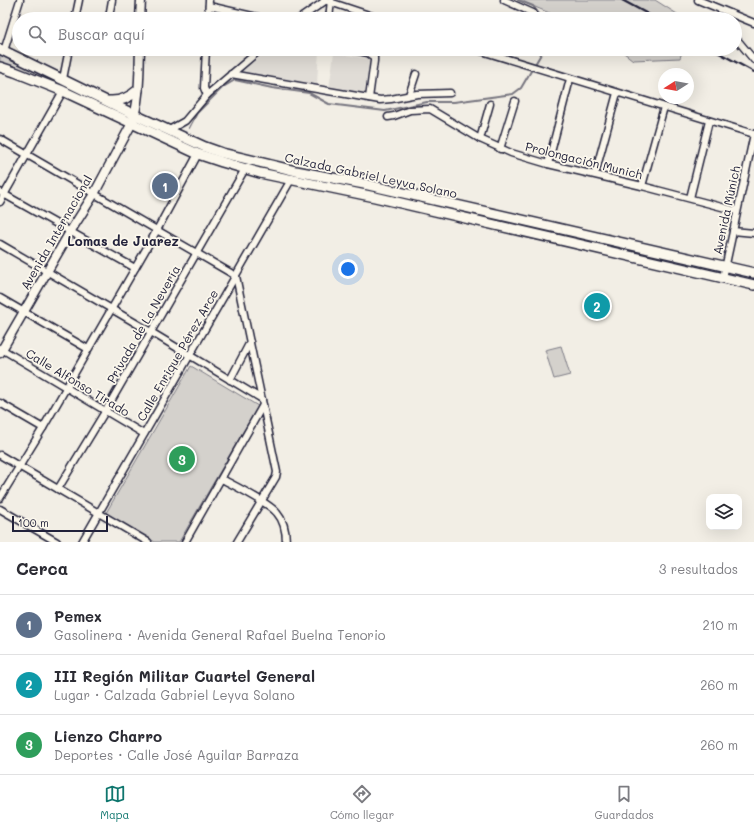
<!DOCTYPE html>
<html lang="es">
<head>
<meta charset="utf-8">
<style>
	body { margin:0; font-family:Mali,sans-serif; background:#f7f7f7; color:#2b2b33 }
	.controls { position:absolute; right:12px; bottom:12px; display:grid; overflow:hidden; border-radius:8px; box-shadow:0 4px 16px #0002 }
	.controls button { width:36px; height:36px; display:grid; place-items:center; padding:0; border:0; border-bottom:1px solid #e1e1e2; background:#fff; color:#2b2b33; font:20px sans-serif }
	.compass { position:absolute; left:658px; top:68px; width:36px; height:36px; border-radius:50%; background:#fff; box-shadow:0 4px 16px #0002; rotate:259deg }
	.scale { position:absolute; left:12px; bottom:10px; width:96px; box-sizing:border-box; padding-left:4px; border:2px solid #22223b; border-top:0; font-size:11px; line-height:14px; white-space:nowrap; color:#22223b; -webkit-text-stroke:3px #fbf7ec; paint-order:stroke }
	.you { position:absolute; left:348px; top:269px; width:14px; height:14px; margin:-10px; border:3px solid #fff; border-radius:50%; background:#1a73e8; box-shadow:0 0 0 6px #1a73e833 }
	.badge { display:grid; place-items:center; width:26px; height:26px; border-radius:50%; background:#0f766e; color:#fff; font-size:13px; font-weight:700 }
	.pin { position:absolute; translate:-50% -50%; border:2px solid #fff; box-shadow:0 1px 4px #0006 }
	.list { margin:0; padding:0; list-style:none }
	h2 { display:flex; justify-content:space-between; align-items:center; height:52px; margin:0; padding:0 16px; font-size:17px }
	h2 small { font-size:13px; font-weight:400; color:#7c7c81 }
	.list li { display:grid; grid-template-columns:26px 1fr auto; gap:12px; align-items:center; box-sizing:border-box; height:60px; padding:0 16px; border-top:1px solid #e1e1e2 }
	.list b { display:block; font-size:15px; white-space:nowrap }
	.list p { margin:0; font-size:13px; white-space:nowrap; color:#7c7c81 }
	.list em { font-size:13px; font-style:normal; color:#7c7c81 }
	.icon { flex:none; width:22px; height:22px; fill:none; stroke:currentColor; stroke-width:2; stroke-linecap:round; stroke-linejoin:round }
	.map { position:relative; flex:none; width:754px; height:542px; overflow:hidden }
	.search { position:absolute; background:#fff; box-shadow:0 4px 16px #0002; left:12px; right:12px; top:12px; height:44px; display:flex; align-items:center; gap:10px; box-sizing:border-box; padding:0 14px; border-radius:22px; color:#7c7c81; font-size:15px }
	.sheet { height:232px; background:#fff }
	nav { display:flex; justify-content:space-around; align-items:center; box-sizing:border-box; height:56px; border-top:1px solid #e1e1e2; background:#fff; font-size:11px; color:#7c7c81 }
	nav a { display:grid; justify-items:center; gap:2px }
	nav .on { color:#0f766e }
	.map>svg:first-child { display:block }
</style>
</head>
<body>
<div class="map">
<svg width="754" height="542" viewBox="0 0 754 542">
	<rect width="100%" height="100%" fill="#f2eee5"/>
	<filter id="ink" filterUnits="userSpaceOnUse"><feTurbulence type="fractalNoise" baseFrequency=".025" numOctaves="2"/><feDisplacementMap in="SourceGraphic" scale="8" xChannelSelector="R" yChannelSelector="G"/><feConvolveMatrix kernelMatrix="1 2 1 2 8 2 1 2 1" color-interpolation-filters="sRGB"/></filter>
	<g filter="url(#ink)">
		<g fill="#e0dcd6">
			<path d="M 271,49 L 319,49 L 317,84 L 240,72 Z"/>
			<path d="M 334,53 L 370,59 L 364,95 L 329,89 Z"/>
		</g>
		<g fill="#d4d1cc" stroke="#7b7a84">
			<path d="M 518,0 L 655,0 L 685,19 L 564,19 Z"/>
			<path d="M 619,49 L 683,49 L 680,58 L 633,60 Z"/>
			<path d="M 0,54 L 122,112 C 81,93 43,75 0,64 Z"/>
			<path d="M 561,346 L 570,375 L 554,379 L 545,350 Z"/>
			<path d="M 191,366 L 258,406 L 179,542 L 155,542 L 106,513 Z"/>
		</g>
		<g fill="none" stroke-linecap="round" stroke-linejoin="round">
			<g stroke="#76747f" stroke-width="2">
				<path d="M 518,0 L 533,6 L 543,19"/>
				<path d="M 189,128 L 197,113 L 223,87 L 235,80 L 272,88 L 309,93 L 329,104 L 385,111 L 427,102 L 454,102 L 513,94 L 521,88 L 544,49"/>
			</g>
			<g stroke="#22223b" stroke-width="9">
				<g id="street">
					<path d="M 324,0 L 381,19"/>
					<path d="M 504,0 L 533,13"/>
					<path d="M 698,0 L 754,23"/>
					<path d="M 209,6 L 266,19"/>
					<path d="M 109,17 L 112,0"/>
					<path d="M 75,19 L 79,0"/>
					<path d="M 208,19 L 209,0"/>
					<path d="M 299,19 L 325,1"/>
					<path d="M 329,19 L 331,0"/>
					<path d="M 735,37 L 754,60"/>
					<path d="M 206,49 L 204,88 L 207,95"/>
					<path d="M 350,49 L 368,53 L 374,57 L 374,61 L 369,98"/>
					<path d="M 475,49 L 754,134"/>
					<path d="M 4,51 L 20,0"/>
					<path d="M 231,74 L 380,100 L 391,99 L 417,94 L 450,93"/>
					<path d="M 63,79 L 69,49"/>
					<path d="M 409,95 L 416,74"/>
					<path d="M 388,117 L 394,116 L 410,110 L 430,109 L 480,139 L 511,153 L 548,164 L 642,186 L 737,211"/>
					<path d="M 169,130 L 185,121 L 207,95 L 261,49"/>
					<path d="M 0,139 L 236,276 L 277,472 L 276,477 L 237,542"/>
					<path d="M 480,139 L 490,104"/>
					<path d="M 500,149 L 515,101"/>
					<path d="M 548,164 L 570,79"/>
					<path d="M 595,174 L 617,93"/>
					<path d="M 642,186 L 664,107"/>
					<path d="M 0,192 L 135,268"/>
					<path d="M 690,198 L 709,121"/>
					<path d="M 0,202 L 63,91"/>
					<path d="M 733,231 L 754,233"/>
					<path d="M 0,244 L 151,332 L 262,399"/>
					<path d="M 723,278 L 754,134"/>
					<path d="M 0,298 L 88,349"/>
					<path d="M 0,348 L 144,434"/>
					<path d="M 230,380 L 250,342"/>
					<path d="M 0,403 L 43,428"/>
					<path d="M 0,455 L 148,542"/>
					<path d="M 222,479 C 235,486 268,502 277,513 C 284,521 286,532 286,542"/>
					<path d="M 58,489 L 106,410 L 245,169"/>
					<path d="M 0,498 L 43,428 L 157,230 L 198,154"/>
					<path d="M 0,509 L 57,542"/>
					<path d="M 82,542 L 292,178"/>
					<path d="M 185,542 L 263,405"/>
				</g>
			</g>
			<g stroke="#22223b" stroke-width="11">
				<g id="secondary">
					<path d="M 140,19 L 141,0"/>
					<path d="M 0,353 L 70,232 L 94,194 L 132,123 C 140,100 139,74 140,49"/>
				</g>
			</g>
			<g stroke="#22223b" stroke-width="12">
				<g id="primary">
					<path d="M 0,49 L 135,115 L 205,147 L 222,153 L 296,171 L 364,184 L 754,273"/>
					<path d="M 0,67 L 15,72 L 63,91 L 198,154 L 222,162 L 260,173 L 375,197 L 754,285"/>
					<path d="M 109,101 C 121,102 130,97 138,90"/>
				</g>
			</g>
			<use href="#street" stroke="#fbf7ec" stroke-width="6"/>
			<use href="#secondary" stroke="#fbf7ec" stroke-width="8"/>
			<use href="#primary" stroke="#fbf7ec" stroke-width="9"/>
			<g stroke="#22223b" stroke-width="2">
				<path d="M 622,0 L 657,19"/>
				<path d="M 712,49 L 754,72"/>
			</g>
		</g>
	</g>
	<g text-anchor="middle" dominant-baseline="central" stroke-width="3.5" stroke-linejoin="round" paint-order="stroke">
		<g font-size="12" fill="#22223b" stroke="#fbf7ec">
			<text transform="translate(584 160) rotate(14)">Prolongación Munich</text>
			<text transform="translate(371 175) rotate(12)">Calzada Gabriel Leyva Solano</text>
			<text transform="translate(726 210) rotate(-78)">Avenida Múnich</text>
			<text transform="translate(56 232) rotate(-60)">Avenida Internacional</text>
			<text transform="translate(143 324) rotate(-60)">Privada de La Nevería</text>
			<text transform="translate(177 355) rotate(-60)">Calle Enrique Pérez Arce</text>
			<text transform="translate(78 382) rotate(31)">Calle Alfonso Tirado</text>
		</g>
		<g font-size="13" font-weight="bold" fill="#22223b" stroke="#fbf7ec">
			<text x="123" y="240">Lomas de Juarez</text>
		</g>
	</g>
</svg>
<div class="controls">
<button><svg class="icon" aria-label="layers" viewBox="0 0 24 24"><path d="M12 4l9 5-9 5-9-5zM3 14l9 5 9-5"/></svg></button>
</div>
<svg class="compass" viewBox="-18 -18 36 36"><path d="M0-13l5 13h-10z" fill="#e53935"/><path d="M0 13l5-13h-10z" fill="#7c7c81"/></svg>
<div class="scale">100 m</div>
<div class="you"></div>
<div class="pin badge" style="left:165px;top:186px;background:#5c6f8a">1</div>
<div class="pin badge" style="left:597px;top:306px;background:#0f9aa8">2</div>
<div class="pin badge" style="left:182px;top:459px;background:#2e9e5b">3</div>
<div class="search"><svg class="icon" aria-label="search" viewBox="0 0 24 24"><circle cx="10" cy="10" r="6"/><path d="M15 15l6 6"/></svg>Buscar aquí</div>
</div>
<section class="sheet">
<h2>Cerca<small>3 resultados</small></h2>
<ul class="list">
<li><span class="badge" style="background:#5c6f8a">1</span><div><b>Pemex</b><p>Gasolinera · Avenida General Rafael Buelna Tenorio</p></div><em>210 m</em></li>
<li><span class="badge" style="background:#0f9aa8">2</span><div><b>III Región Militar Cuartel General</b><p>Lugar · Calzada Gabriel Leyva Solano</p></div><em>260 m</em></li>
<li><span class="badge" style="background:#2e9e5b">3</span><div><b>Lienzo Charro</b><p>Deportes · Calle José Aguilar Barraza</p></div><em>260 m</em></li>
</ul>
</section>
<nav>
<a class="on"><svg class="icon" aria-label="map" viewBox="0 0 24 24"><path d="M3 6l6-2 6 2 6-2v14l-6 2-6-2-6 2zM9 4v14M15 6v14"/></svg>Mapa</a>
<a><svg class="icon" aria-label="directions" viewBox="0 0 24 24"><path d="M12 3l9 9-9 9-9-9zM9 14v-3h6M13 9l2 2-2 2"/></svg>Cómo llegar</a>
<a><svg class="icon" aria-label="saved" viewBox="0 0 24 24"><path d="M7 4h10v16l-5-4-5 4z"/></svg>Guardados</a>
</nav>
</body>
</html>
